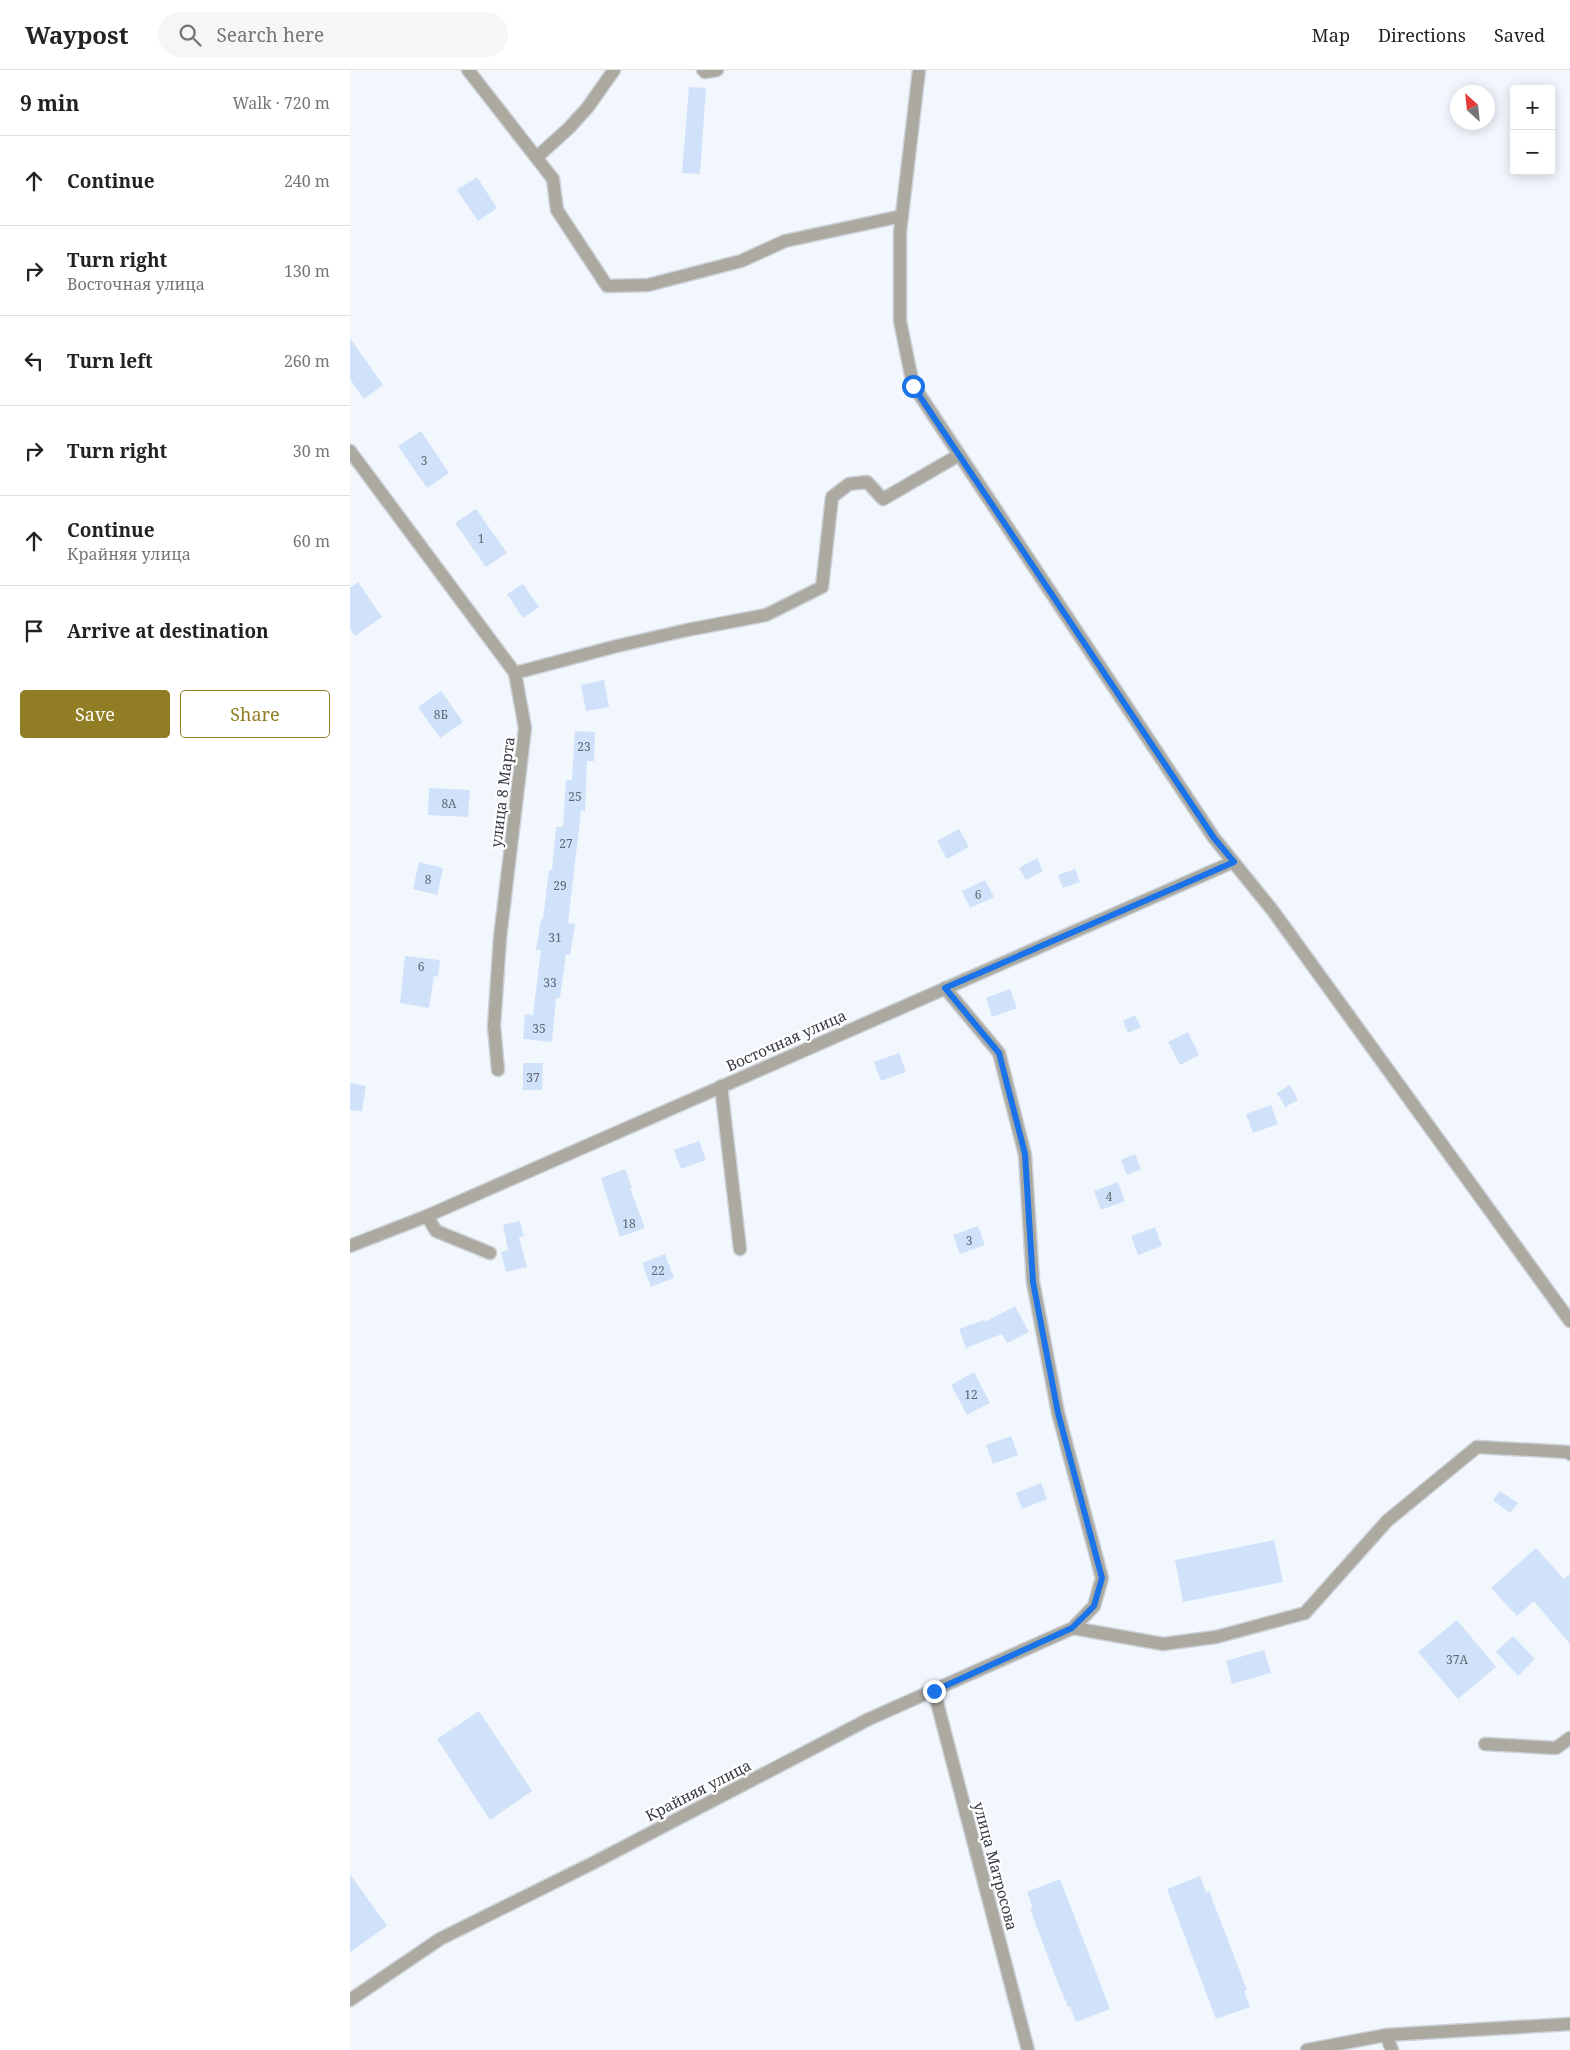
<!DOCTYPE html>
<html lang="en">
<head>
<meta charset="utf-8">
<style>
	body { margin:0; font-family:"Noto Serif",serif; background:#f6f6f6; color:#222 }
	.controls { position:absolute; right:15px; top:15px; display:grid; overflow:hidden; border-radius:5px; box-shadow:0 2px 12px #0003 }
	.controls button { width:45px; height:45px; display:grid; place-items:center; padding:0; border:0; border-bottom:1px solid #e0e0e0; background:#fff; color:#222; font:25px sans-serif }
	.compass { position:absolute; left:1100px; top:15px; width:45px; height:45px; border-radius:50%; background:#fff; box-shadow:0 2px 12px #0003; rotate:333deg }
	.stop { position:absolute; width:15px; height:15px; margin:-11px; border:4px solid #1a73e8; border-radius:50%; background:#fff }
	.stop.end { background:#1a73e8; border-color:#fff; box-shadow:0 1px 5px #0008 }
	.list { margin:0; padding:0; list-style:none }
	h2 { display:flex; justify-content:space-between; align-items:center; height:65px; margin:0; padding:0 20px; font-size:21px }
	h2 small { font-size:16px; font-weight:400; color:#767676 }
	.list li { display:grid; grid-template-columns:32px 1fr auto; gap:15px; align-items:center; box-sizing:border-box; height:90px; padding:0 20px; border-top:1px solid #e0e0e0 }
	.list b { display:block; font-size:19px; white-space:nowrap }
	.list p { margin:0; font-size:16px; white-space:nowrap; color:#767676 }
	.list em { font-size:16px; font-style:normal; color:#767676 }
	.actions { display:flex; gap:10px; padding:15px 20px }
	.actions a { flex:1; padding:11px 0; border:1px solid #907d24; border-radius:5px; text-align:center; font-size:18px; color:#907d24 }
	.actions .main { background:#907d24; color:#fff }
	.icon { flex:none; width:28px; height:28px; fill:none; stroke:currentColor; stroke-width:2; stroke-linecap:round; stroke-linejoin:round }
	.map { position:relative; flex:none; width:1220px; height:1980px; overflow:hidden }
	header { display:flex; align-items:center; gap:30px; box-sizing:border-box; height:70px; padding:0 25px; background:#fff; border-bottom:1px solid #e0e0e0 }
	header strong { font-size:24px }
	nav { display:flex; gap:28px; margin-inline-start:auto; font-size:18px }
	.search { width:350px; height:45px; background:#f6f6f6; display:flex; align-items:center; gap:12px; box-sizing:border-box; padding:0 18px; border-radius:28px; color:#767676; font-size:19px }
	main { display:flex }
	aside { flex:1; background:#fff }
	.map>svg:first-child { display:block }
</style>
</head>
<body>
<header>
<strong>Waypost</strong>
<div class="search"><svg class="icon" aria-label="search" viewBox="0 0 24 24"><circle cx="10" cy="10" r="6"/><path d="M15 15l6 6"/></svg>Search here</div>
<nav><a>Map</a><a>Directions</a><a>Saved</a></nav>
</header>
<main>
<aside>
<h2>9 min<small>Walk · 720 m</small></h2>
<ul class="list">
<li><svg class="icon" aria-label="ahead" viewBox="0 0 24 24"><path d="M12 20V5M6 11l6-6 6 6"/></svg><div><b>Continue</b></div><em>240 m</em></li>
<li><svg class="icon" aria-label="right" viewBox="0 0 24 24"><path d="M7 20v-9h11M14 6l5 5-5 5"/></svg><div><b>Turn right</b><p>Восточная улица</p></div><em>130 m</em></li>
<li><svg class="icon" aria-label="left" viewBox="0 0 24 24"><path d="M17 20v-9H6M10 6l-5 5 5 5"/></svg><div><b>Turn left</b></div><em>260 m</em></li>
<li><svg class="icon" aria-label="right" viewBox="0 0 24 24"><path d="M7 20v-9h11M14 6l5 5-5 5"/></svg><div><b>Turn right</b></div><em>30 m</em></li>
<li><svg class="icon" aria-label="ahead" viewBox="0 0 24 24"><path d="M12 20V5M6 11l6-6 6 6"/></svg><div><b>Continue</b><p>Крайняя улица</p></div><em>60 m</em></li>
<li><svg class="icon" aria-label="arrive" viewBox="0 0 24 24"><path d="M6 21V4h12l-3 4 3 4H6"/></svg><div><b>Arrive at destination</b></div></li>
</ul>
<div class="actions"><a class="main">Save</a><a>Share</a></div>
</aside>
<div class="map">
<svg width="1220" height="1980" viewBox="0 0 1220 1980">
	<rect width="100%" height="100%" fill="#f2f7fe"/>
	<g fill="#d0e2fa">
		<path d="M 339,17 L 356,18 L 350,104 L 332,103 Z"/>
		<path d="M 127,107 L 147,138 L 128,151 L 107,120 Z"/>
		<path d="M 0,268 L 33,315 L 14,329 L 0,309 Z"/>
		<path d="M 71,361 L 99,403 L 77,418 L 48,376 Z"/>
		<path d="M 126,439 L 157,483 L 136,497 L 105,453 Z"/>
		<path d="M 8,512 L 32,547 L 5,566 L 0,559 L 0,518 Z"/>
		<path d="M 173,514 L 189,537 L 173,548 L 157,524 Z"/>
		<path d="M 254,610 L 259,637 L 236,641 L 231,615 Z"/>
		<path d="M 91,621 L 113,652 L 90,668 L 68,637 Z"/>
		<path d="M 225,661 L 245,662 L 244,691 L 237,691 L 235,741 L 231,741 L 218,853 L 225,854 L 220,885 L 216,884 L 210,928 L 206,928 L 202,972 L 173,969 L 175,944 L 183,945 L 191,880 L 186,880 L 191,849 L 193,849 L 199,800 L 202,800 L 206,757 L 213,757 L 216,710 L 222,710 Z"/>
		<path d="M 79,718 L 120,720 L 118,747 L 78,745 Z"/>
		<path d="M 609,759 L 619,777 L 597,789 L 587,771 Z"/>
		<path d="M 687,788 L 693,801 L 676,810 L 669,798 Z"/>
		<path d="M 69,792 L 93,798 L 87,825 L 63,819 Z"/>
		<path d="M 725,799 L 730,812 L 713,818 L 708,805 Z"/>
		<path d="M 635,810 L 644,827 L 620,838 L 612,821 Z"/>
		<path d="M 55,886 L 90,890 L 88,907 L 84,906 L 79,938 L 50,933 Z"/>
		<path d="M 660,919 L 667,938 L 642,947 L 636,928 Z"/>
		<path d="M 785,945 L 791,957 L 778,963 L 773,951 Z"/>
		<path d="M 838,962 L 849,985 L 830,995 L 818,972 Z"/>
		<path d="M 549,983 L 556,1002 L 531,1011 L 524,992 Z"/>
		<path d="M 173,993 L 193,993 L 192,1020 L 173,1020 Z"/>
		<path d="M 0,1013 L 16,1016 L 12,1041 L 0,1040 Z"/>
		<path d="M 940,1015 L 948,1030 L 935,1037 L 927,1023 Z"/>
		<path d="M 921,1035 L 928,1054 L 903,1063 L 896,1044 Z"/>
		<path d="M 349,1071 L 356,1090 L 331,1099 L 324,1080 Z"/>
		<path d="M 785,1084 L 791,1099 L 777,1105 L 771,1090 Z"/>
		<path d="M 275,1099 L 282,1118 L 280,1119 L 295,1158 L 270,1167 L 251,1108 Z"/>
		<path d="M 768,1112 L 775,1131 L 751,1140 L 744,1121 Z"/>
		<path d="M 170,1151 L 174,1166 L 169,1167 L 177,1197 L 156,1202 L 151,1182 L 158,1180 L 153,1155 Z"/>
		<path d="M 628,1156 L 635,1175 L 610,1184 L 603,1165 Z"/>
		<path d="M 805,1157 L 812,1176 L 788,1185 L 781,1166 Z"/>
		<path d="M 315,1184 L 324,1208 L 301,1217 L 292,1193 Z"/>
		<path d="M 665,1236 L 679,1262 L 657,1273 L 652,1264 L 616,1278 L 609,1259 L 634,1250 L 635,1252 Z"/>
		<path d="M 624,1302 L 640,1333 L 617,1345 L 601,1315 Z"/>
		<path d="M 661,1366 L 668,1385 L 643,1394 L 636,1375 Z"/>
		<path d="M 691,1413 L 697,1429 L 672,1439 L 666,1423 Z"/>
		<path d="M 1150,1421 L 1168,1433 L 1160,1443 L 1143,1430 Z"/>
		<path d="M 924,1470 L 933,1512 L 833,1532 L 825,1490 Z"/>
		<path d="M 1186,1478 L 1214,1509 L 1220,1504 L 1220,1574 L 1184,1531 L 1167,1546 L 1141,1518 Z"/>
		<path d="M 1107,1550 L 1146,1597 L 1108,1629 L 1068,1582 Z"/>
		<path d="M 1163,1566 L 1185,1589 L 1168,1606 L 1146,1582 Z"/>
		<path d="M 914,1580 L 921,1603 L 882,1614 L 876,1591 Z"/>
		<path d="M 129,1641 L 182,1721 L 140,1750 L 87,1669 Z"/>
		<path d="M 0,1804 L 37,1856 L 0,1882 Z"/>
		<path d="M 850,1806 L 856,1822 L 859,1821 L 897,1920 L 894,1921 L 900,1937 L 866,1949 L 817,1819 Z"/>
		<path d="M 710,1809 L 760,1939 L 726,1952 L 720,1936 L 718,1937 L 704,1903 L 680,1839 L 683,1838 L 677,1822 Z"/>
	</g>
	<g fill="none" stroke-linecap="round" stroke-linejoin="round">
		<g stroke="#cdd2d9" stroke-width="15">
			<g id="minor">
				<path d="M 118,0 L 203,109 L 207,140 L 257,216 L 298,215 L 391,191 L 435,171 L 552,146"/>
				<path d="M 353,0 L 355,2 L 367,0"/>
				<path d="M 569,0 L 550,162 L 550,251 L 563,315 L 864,768 L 923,841 L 1220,1251"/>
				<path d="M 187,87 L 219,58 L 238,37 L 264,0"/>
				<path d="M 0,381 L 165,603 L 175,658 L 150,868 L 144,956 L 148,1000"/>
				<path d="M 165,603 L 267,576 L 337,560 L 416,545 L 472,517 L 482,427 L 499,414 L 517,412 L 533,429 L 609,385"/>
				<path d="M 371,1016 L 390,1179"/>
				<path d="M 77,1146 L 86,1161 L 140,1183"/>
				<path d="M 0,1176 L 77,1146 L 883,792"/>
				<path d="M 723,1558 L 813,1574 L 866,1567 L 955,1543 L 1037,1451 L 1127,1377 L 1217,1382 L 1220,1384"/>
				<path d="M 584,1621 L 678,1980"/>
				<path d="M 1135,1674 L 1206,1678 L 1220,1668"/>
				<path d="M 0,1930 L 90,1869 L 245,1792 L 519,1649 L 723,1558 L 744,1536 L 752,1508 L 708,1343 L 683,1212 L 675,1085 L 649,983 L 595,918"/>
				<path d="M 1036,1965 L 1042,1980"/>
				<path d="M 957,1980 L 1036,1965 L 1220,1954"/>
			</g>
		</g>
		<use href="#minor" stroke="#aba9a0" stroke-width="12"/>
	</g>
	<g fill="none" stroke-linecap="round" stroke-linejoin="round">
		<path stroke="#1a73e8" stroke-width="6" d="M 563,316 L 864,768 L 884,792 L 595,918 L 649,983 L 675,1084 L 683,1212 L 708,1343 L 752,1508 L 744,1536 L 722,1558 L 584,1621"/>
	</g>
	<g text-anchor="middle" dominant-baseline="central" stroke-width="4.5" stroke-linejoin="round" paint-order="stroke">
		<g font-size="12" fill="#5d6671">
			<text x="74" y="390">3</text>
			<text x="131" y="468">1</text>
			<text x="91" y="644">8Б</text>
			<text x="234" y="676">23</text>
			<text x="225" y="726">25</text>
			<text x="99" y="733">8А</text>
			<text x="216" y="773">27</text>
			<text x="78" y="809">8</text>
			<text x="210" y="815">29</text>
			<text x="628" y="824">6</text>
			<text x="205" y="867">31</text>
			<text x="71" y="896">6</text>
			<text x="200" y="912">33</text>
			<text x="189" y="958">35</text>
			<text x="183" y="1007">37</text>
			<text x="759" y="1126">4</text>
			<text x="279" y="1153">18</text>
			<text x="619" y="1170">3</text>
			<text x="308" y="1200">22</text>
			<text x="621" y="1324">12</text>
			<text x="1107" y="1589">37А</text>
		</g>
		<g font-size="15" fill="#373c43" stroke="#fff">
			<text transform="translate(152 722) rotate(-83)">улица 8 Марта</text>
			<text transform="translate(436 970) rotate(-24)">Восточная улица</text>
			<text transform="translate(348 1720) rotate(-27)">Крайняя улица</text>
			<text transform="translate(646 1796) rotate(75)">улица Матросова</text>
		</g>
	</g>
</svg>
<div class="controls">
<button>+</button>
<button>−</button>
</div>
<svg class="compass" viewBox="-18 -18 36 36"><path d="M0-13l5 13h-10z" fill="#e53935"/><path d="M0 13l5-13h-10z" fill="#767676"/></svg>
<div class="stop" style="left:563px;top:316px"></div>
<div class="stop end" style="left:584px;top:1621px"></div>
</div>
</main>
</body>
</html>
